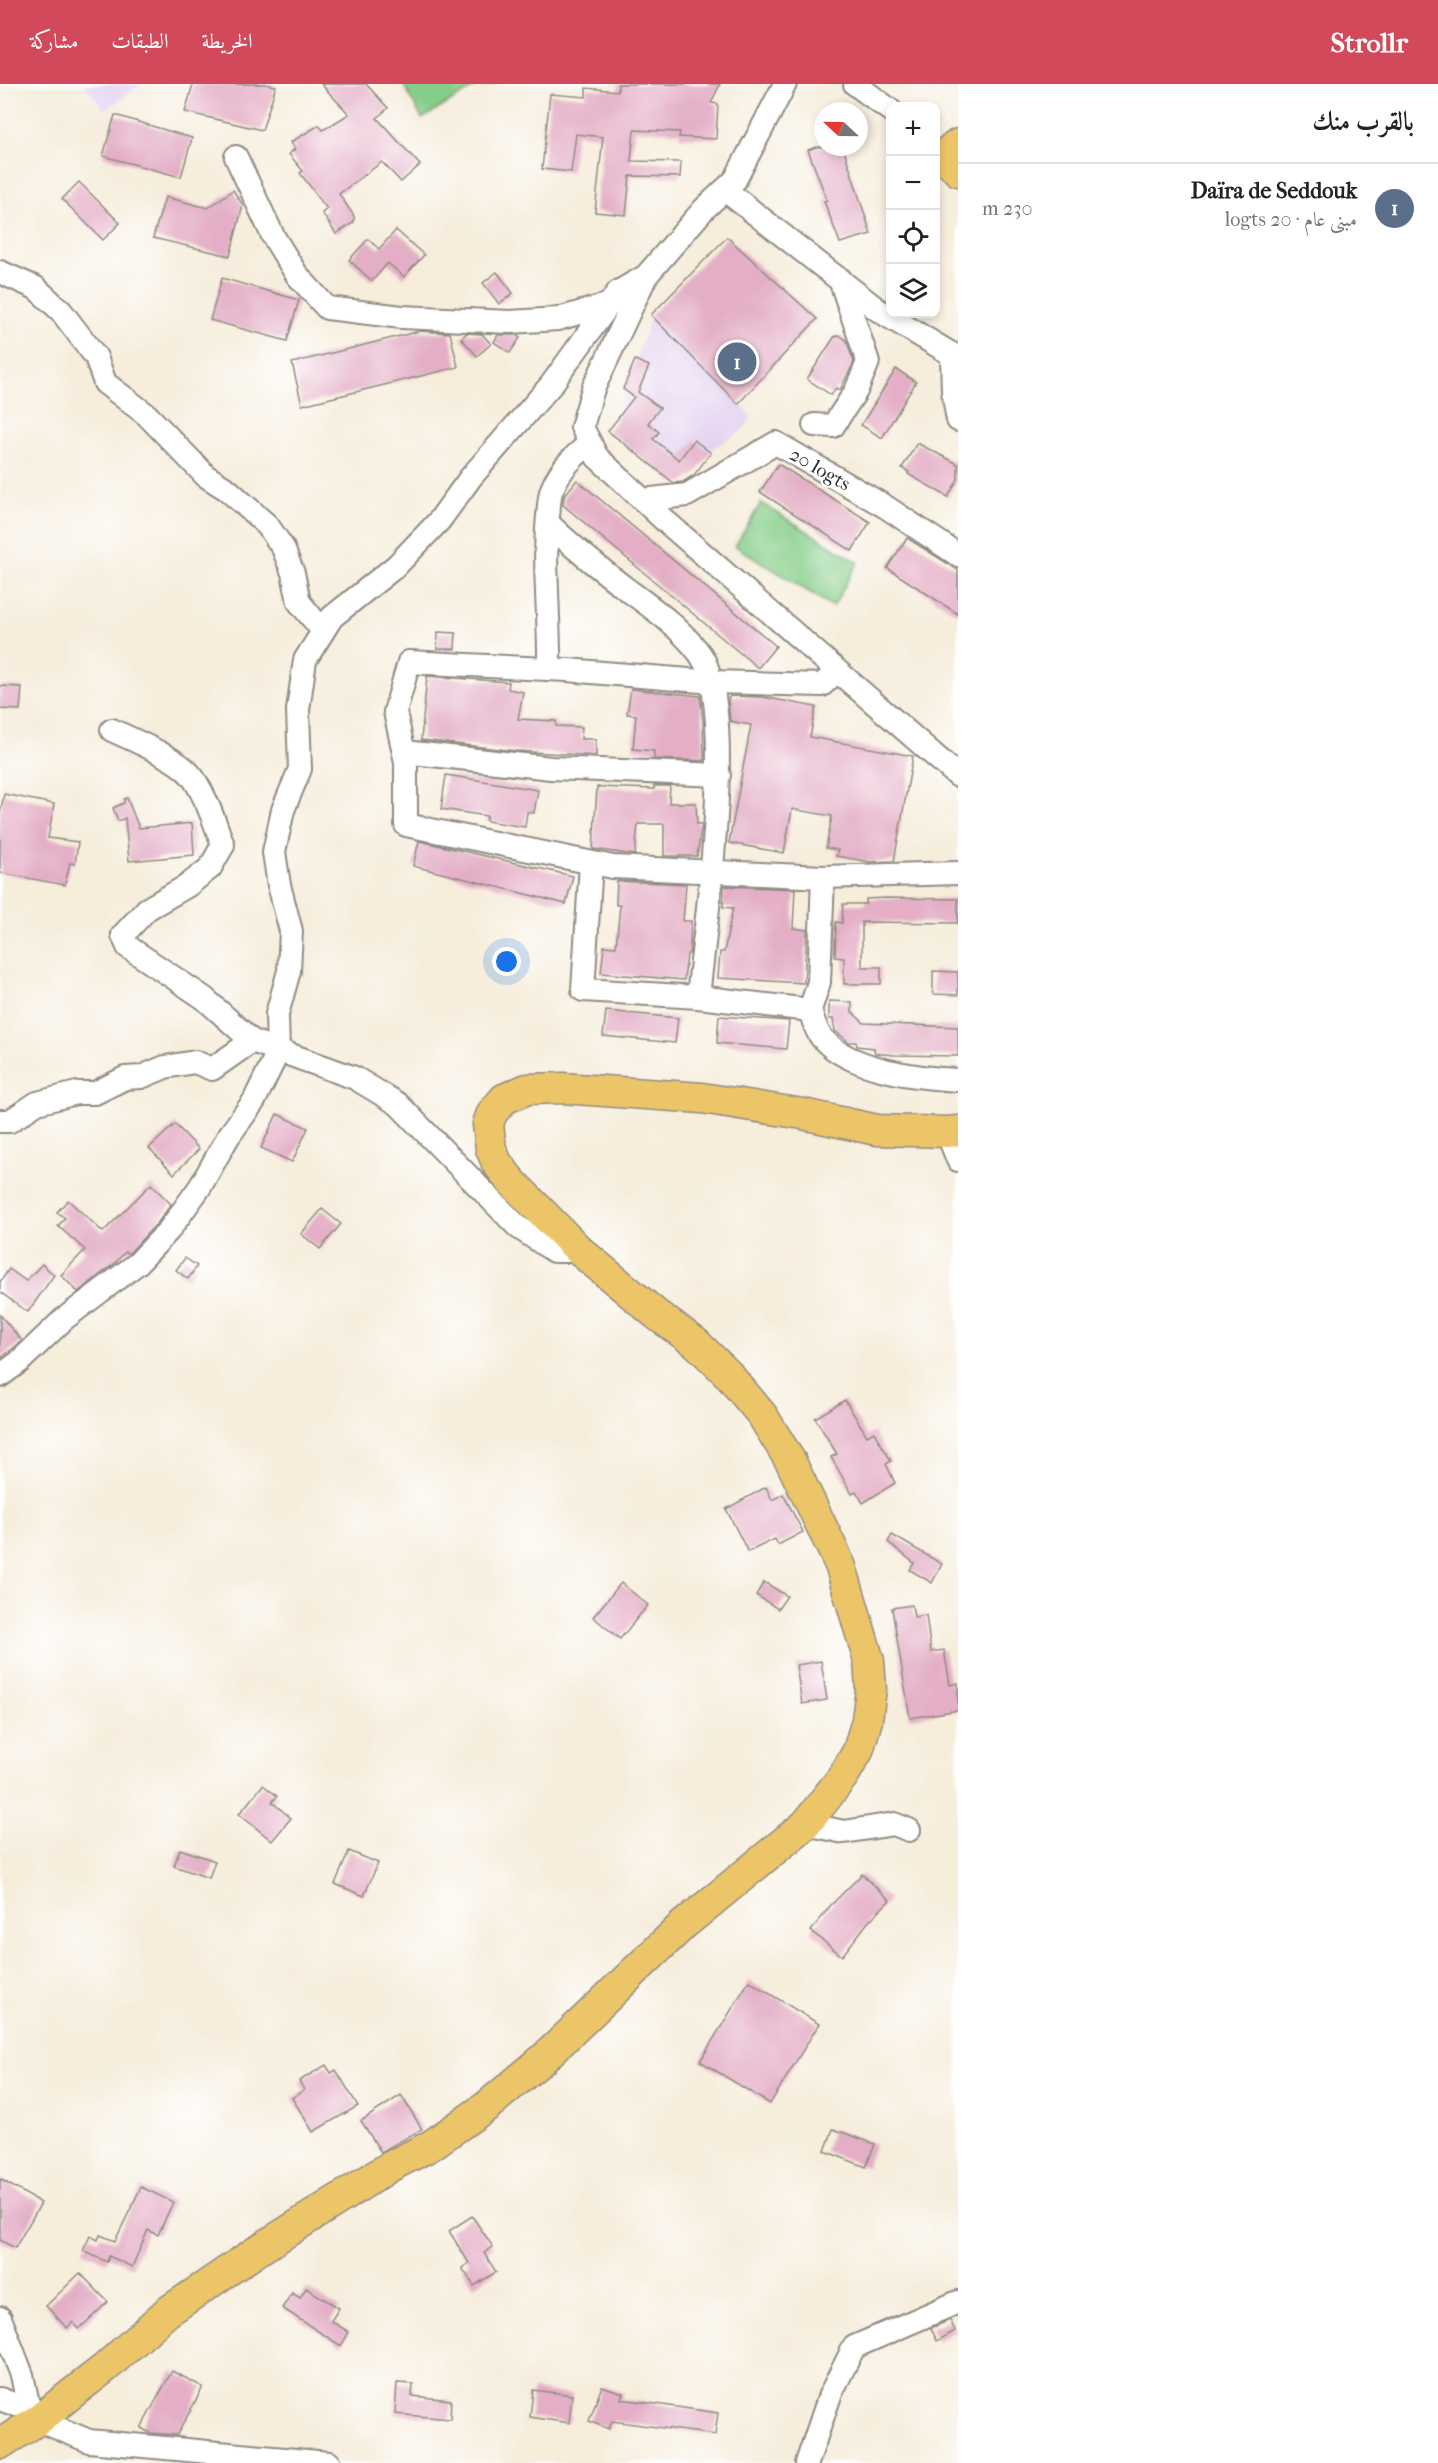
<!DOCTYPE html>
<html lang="ar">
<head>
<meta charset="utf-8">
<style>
	body { margin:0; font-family:"IM FELL French Canon",Amiri,serif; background:#f6f6f6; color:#222; direction:rtl }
	.controls { position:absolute; right:18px; top:18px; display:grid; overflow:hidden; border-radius:12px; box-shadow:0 3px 9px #0003 }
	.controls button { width:54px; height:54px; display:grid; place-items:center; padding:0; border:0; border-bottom:2px solid #e0e0e0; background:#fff; color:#222; font:30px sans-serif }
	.compass { position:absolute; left:814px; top:18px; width:54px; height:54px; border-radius:50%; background:#fff; box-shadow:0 3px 9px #0003; rotate:292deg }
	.you { position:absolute; left:507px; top:878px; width:21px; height:21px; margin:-15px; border:4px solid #fff; border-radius:50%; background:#1a73e8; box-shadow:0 0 0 9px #1a73e833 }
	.badge { display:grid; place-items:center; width:39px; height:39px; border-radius:50%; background:#d1495b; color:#fff; font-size:20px; font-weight:700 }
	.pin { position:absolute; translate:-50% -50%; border:3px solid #fff; box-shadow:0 2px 6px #0006 }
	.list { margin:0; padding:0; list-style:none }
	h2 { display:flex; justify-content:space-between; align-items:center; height:78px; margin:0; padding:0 24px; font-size:26px }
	h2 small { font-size:20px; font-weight:400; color:#767676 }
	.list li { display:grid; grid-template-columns:39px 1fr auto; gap:18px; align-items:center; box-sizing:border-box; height:90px; padding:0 24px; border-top:2px solid #e0e0e0 }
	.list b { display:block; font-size:22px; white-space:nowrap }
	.list p { margin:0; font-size:20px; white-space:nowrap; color:#767676 }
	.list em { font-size:20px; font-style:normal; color:#767676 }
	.icon { flex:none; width:33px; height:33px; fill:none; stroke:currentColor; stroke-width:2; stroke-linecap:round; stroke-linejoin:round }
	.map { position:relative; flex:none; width:958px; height:2379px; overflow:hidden; direction:ltr }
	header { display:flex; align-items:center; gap:36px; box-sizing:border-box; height:84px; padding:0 30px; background:#d1495b; color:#fff }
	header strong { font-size:28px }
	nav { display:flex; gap:33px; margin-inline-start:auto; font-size:21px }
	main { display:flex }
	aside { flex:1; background:#fff }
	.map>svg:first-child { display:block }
</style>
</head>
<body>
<header>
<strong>Strollr</strong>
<nav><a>الخريطة</a><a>الطبقات</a><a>مشاركة</a></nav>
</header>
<main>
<aside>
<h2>بالقرب منك<small></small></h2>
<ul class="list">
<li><span class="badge" style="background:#5c6f8a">1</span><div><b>Daïra de Seddouk</b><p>مبنى عام · 20 logts</p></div><em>230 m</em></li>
</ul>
</aside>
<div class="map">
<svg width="958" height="2379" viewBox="0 0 958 2379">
	<rect width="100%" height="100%" fill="#fff"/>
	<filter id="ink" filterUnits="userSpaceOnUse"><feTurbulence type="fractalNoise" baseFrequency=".0167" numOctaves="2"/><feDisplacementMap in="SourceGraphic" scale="12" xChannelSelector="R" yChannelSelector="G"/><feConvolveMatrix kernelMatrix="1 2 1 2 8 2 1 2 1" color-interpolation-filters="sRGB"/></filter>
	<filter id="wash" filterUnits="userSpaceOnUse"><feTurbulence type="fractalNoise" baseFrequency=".008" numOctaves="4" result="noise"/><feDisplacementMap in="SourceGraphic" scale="24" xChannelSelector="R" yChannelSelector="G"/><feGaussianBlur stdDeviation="1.35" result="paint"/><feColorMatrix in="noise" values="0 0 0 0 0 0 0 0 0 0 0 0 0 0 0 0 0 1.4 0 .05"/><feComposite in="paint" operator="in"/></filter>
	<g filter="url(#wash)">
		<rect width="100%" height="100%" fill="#f6eddb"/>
		<g fill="#e5d3f1">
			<path d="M 83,0 L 142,0 L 105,26 Z"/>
			<path d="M 651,231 L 752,333 L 743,346 L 675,387 L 615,344 L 619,325 Z"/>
		</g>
		<g fill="#85cd88" stroke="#587c5a" stroke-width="1.5">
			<path d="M 403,0 L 478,0 L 478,1 L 422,35 Z"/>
			<path d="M 761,419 L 858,478 L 833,523 L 735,462 Z"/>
		</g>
		<g id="blocks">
			<g fill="#e4afc6">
				<path d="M 193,0 L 265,0 L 276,2 L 262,46 L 185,28 Z"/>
				<path d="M 321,0 L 366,0 L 388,24 L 377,34 L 420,81 L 401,98 L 382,78 L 339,110 L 354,132 L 354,138 L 336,150 L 322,129 L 327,125 L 300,89 L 303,87 L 289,70 L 295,65 L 291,58 L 319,41 L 323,46 L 349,30 Z"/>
				<path d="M 618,0 L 720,0 L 711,19 L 718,20 L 716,55 L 679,53 L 680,48 L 634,46 L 631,77 L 681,78 L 680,93 L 630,92 L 626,131 L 595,128 L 603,53 L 576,50 L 571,88 L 542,85 L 550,10 L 586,13 L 586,4 L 618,7 Z"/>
				<path d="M 115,31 L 192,54 L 181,93 L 103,72 Z"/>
				<path d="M 816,63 L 843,63 L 871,150 L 840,159 L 824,117 L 827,116 L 808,66 Z"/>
				<path d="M 79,98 L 120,139 L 103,156 L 62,115 Z"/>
				<path d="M 233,106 L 243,121 L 230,172 L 153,154 L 165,113 L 208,124 Z"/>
				<path d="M 396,146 L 424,171 L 404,193 L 388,179 L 372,197 L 349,176 L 368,155 L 379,165 Z"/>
				<path d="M 727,153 L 817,235 L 738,320 L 651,231 Z"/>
				<path d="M 497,188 L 513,209 L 499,220 L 483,199 Z"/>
				<path d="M 222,194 L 299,216 L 287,257 L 210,236 Z"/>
				<path d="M 420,247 L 450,249 L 458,283 L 302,321 L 292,279 Z"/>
				<path d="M 467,249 L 482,250 L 491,260 L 477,272 L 461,254 Z"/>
				<path d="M 498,251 L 516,251 L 520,254 L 510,269 L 494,258 Z"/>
				<path d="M 839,251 L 846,256 L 854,278 L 840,306 L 836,304 L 831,311 L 807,295 L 835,252 L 837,253 Z"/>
				<path d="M 635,276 L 649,282 L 638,308 L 660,324 L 648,339 L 659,348 L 653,355 L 679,376 L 694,356 L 711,369 L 694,391 L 683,398 L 674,399 L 608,347 L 634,313 L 623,305 Z"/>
				<path d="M 896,285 L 916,298 L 882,354 L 861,341 Z"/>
				<path d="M 917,359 L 958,380 L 958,395 L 948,413 L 908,390 L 909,388 L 902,384 Z"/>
				<path d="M 778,380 L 870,438 L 852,467 L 760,408 Z"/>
				<path d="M 577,396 L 776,562 L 758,584 L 563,421 L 564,412 Z"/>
				<path d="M 907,454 L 958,486 L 958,530 L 887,484 Z"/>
				<path d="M 438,548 L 456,549 L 455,565 L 437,565 Z"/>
				<path d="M 427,592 L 509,598 L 508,605 L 523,608 L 518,635 L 556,637 L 556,642 L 582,643 L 581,655 L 596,655 L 596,672 L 516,667 L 421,656 Z"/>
				<path d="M 0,602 L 22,603 L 20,626 L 0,625 Z"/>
				<path d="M 631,605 L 700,612 L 703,637 L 704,677 L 654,675 L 654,667 L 633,665 L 636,631 L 627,630 Z"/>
				<path d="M 730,612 L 763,613 L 816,623 L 810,653 L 913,672 L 894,777 L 870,778 L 836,772 L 838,766 L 826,764 L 832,732 L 792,725 L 784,769 L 729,759 L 751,641 L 730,637 L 728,616 Z"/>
				<path d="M 446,691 L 538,706 L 534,729 L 527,728 L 525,743 L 486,737 L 487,732 L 441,725 Z"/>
				<path d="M 654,702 L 670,702 L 669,719 L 696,719 L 697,740 L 702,740 L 697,772 L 664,772 L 664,740 L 638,740 L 635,771 L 593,765 L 597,703 L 654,705 Z"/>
				<path d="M 4,710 L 54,720 L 48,754 L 78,758 L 75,780 L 70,779 L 65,801 L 0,789 L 0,730 Z"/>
				<path d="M 127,714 L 139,744 L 192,739 L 194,771 L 129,777 L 125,734 L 118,737 L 113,724 L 124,719 L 124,715 Z"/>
				<path d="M 419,757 L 573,792 L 566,820 L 413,782 Z"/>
				<path d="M 617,797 L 686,800 L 683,837 L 691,837 L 690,862 L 689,870 L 687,870 L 684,896 L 601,889 L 604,862 L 616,863 L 620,821 L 616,821 Z"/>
				<path d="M 724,802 L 795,805 L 793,844 L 807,846 L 804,899 L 718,894 L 720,868 L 724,868 L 733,824 L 723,823 Z"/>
				<path d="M 885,814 L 958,815 L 958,839 L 862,838 L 862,883 L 881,883 L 881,900 L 844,900 L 844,874 L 835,873 L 836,838 L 842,839 L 843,820 L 866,820 L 866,815 Z"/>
				<path d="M 933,887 L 958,888 L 958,911 L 933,910 Z"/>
				<path d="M 829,917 L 852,918 L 852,928 L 864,939 L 958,943 L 958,972 L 894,971 L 875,969 L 874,964 L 857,962 L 856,958 L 849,958 L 835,947 L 833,935 L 829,935 Z"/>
				<path d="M 606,927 L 678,934 L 675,959 L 603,952 Z"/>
				<path d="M 719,932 L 789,937 L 786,965 L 717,959 Z"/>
				<path d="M 277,1030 L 308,1044 L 292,1078 L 261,1064 Z"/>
				<path d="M 175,1040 L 199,1065 L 174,1090 L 149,1064 Z"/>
				<path d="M 151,1100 L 171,1120 L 159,1137 L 129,1169 L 125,1168 L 115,1179 L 78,1208 L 61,1191 L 85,1166 L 58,1142 L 65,1134 L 57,1128 L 68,1116 L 103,1148 Z"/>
				<path d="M 322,1125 L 341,1140 L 320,1165 L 301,1150 Z"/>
				<path d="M 185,1174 L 197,1182 L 188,1195 L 176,1186 Z"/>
				<path d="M 42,1180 L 54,1191 L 28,1228 L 0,1208 L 0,1198 L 9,1185 L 26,1197 Z"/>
				<path d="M 0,1231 L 22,1257 L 0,1275 Z"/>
				<path d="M 845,1316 L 867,1352 L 874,1348 L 891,1377 L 886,1380 L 895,1399 L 863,1419 L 856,1407 L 852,1410 L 831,1373 L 837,1370 L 815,1334 Z"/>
				<path d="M 766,1403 L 772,1416 L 783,1410 L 803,1448 L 778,1461 L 775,1455 L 748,1468 L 726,1425 Z"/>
				<path d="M 892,1451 L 942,1480 L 932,1499 L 910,1486 L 914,1479 L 888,1458 Z"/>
				<path d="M 764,1498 L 787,1512 L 778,1525 L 756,1511 Z"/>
				<path d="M 621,1499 L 648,1521 L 620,1555 L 593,1533 Z"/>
				<path d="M 912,1521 L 914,1533 L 926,1531 L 931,1568 L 944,1566 L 950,1601 L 958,1599 L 958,1626 L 910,1634 L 892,1524 Z"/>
				<path d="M 821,1577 L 827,1616 L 802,1620 L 796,1581 Z"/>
				<path d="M 263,1701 L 277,1712 L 272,1718 L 291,1734 L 272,1757 L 239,1730 Z"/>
				<path d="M 180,1765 L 215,1777 L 209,1794 L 174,1782 Z"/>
				<path d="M 349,1767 L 378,1779 L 364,1812 L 335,1800 Z"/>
				<path d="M 862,1790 L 890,1816 L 869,1837 L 842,1872 L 811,1847 L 830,1822 Z"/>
				<path d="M 749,1897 L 819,1940 L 770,2020 L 700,1977 Z"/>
				<path d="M 326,1981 L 331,1989 L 336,1986 L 358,2022 L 313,2048 L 292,2014 L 304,2006 L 299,1997 Z"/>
				<path d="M 401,2011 L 422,2045 L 381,2068 L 361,2037 Z"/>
				<path d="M 833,2045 L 875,2060 L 866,2083 L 825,2067 Z"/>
				<path d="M 0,2095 L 41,2119 L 15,2164 L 0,2156 Z"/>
				<path d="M 141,2103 L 173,2118 L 158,2151 L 148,2146 L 132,2183 L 109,2172 L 107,2178 L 83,2167 L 90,2152 L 98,2156 L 100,2151 L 115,2157 Z"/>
				<path d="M 472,2132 L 493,2163 L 484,2169 L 496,2188 L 474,2202 L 462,2184 L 469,2179 L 449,2147 Z"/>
				<path d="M 80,2189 L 108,2218 L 79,2245 L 73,2238 L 67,2244 L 46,2222 Z"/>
				<path d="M 306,2204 L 339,2224 L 331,2237 L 349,2248 L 341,2262 L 282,2224 L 292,2209 L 300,2214 Z"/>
				<path d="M 950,2236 L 955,2247 L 937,2257 L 931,2244 Z"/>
				<path d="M 172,2287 L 203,2303 L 177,2351 L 150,2349 L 141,2344 Z"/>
				<path d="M 397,2299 L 413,2300 L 412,2312 L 451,2316 L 450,2335 L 395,2330 Z"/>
				<path d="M 602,2302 L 623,2309 L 621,2315 L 718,2329 L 715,2351 L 612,2337 L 609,2345 L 589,2337 Z"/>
				<path d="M 533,2306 L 572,2311 L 569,2339 L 530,2333 Z"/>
			</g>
		</g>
	</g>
	<g filter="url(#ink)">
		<use href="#blocks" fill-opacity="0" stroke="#908c83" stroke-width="1.5"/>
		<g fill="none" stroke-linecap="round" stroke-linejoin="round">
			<g stroke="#908c83" stroke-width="26">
				<g id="minor">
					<path d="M 855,0 L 890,26"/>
					<path d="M 236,73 L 273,152 L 297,191 L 327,224 L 402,233 L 510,238 L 558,235 L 610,220"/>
					<path d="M 725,106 L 878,226 L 958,274"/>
					<path d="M 0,188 L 36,204 L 61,227 L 96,273 L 105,299 L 147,331 L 206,392 L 228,406 L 268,442 L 283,464 L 293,489 L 299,518 L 323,547"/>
					<path d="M 646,192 L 593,305 L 582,343 L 597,373 L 663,435 L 958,692"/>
					<path d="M 952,270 L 953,308 L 958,336"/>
					<path d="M 814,341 L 833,342 L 856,307 L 868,278 L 840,195"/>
					<path d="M 643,416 L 687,411 L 776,359 L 886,423 L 958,471"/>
					<path d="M 548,439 C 572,463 598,483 625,504 C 651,523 680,543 700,570 C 738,623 705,843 698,913"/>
					<path d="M 549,585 C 550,534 543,483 548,432 C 549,424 549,412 552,405 C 560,385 574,372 590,359"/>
					<path d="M 837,587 L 822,601 L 713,598 L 567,586 L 409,578 L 395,628 L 406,678 L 406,741 L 613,783 L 823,793 L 958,789"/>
					<path d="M 112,646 C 133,656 174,673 189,689 C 203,703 216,742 223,761 L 210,784 L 187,802 L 147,825 L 123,851 L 128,863 L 204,914 L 252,957"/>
					<path d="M 404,668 L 551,684 L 719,691"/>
					<path d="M 591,779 L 583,906 L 698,913 L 810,926"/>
					<path d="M 823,793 L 819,898 L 810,926 C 813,935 816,948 823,955 C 850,986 919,994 958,996"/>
					<path d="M 0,1037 L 10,1037 L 37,1019 L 77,1009 L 95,1009 L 125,994 L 141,993 L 165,983 L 195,978 L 212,985 L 252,957 L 355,994 L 398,1020 L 518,1143 L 554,1167 L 580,1167"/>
					<path d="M 947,1048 L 958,1076"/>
					<path d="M 0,1292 L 19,1278 L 64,1235 L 138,1179 L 169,1146 L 200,1103 L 228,1053 L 254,1017 L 278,968 L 277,930 L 289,887 L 291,847 L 279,801 L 274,768 L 283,726 L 300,685 L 298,626 L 305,576 L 332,533 L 396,482 L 439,437 L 471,393 L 551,301 L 618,208 L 646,192 L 704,125 L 735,96 L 785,0"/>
					<path d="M 806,1740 L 844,1748 L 894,1740 L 909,1746"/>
					<path d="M 0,2234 L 22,2291 L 28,2320"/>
					<path d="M 0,2315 L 16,2321 L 28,2320 L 38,2336 L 89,2357 L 329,2379"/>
					<path d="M 807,2379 L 830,2311 L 854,2263 L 958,2218"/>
				</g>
			</g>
			<g stroke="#908c83" stroke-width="33">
				<g id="major">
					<path d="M 958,60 L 943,71 L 958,87"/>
					<path d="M 0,2360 L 38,2336 L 106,2283 L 167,2228 L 263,2163 L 391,2082 L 430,2062 L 487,2022 L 543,1975 L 683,1841 L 806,1740 L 844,1691 L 858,1667 L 867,1636 L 871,1605 L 869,1577 L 841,1483 L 791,1378 L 762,1331 L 727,1289 L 696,1259 L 657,1231 L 580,1167 L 511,1097 L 497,1079 L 491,1065 L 488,1040 L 492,1029 L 504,1015 L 527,1005 L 562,1004 L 702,1014 L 803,1030 L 877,1046 L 947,1048 L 958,1047"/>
				</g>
			</g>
			<use href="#minor" stroke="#fff" stroke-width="22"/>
			<use href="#major" stroke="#edc569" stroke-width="30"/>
		</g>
	</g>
	<g text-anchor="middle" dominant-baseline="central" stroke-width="4.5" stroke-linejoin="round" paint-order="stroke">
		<g font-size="20" fill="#2b2b2b" stroke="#fff">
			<text transform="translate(820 385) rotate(30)">20 logts</text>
		</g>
	</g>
</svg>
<div class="controls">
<button>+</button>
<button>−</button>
<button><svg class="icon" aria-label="locate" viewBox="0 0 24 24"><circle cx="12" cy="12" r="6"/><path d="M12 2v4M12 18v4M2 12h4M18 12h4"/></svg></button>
<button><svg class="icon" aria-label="layers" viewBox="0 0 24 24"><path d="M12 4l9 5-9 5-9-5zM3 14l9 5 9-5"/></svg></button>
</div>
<svg class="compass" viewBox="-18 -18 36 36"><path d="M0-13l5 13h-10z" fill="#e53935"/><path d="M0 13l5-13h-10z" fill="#767676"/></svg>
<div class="you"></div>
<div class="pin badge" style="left:737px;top:278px;background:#5c6f8a">1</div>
</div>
</main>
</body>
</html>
